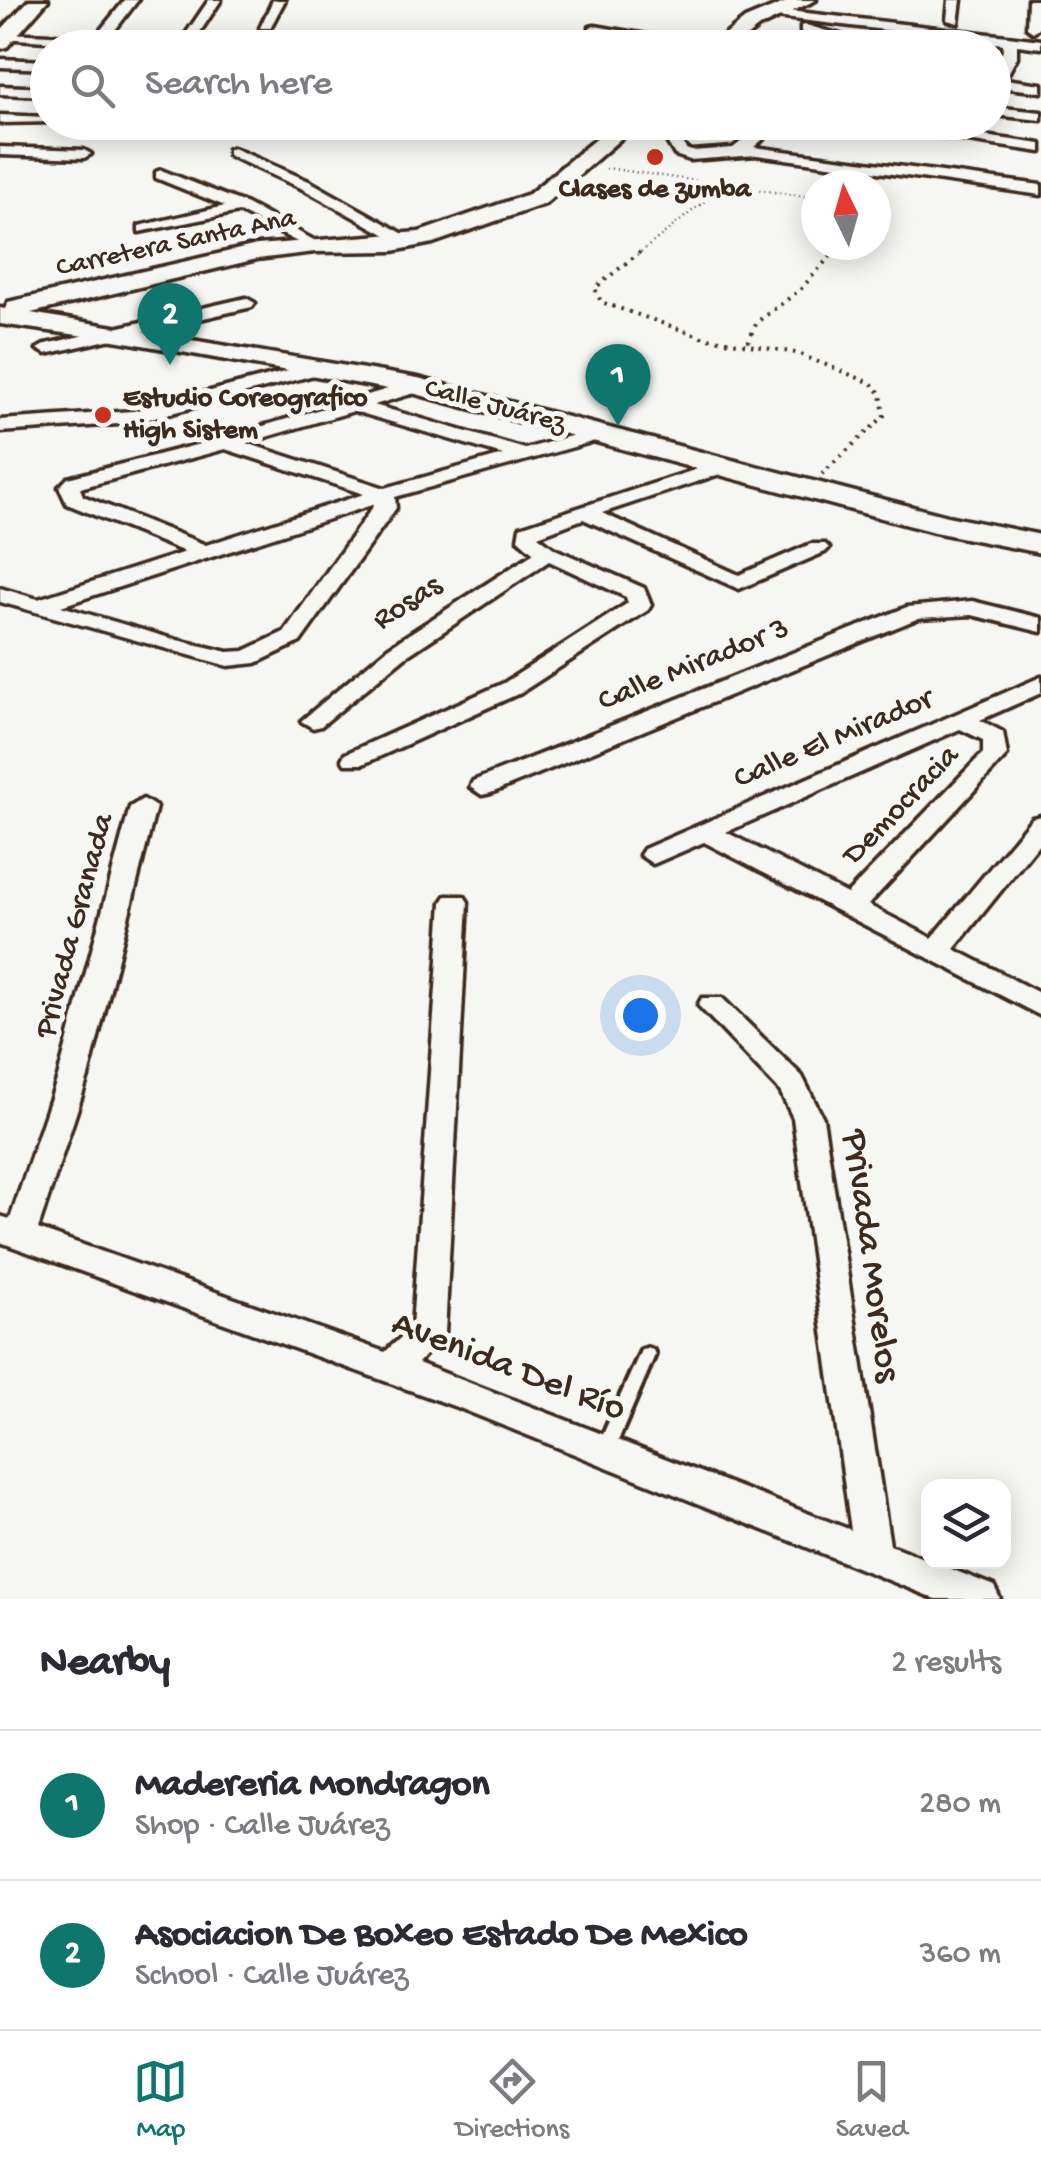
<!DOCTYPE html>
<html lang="en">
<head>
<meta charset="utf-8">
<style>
	body { margin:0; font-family:"Gochi Hand",sans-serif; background:#f7f7f7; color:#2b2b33 }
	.controls { position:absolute; right:30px; bottom:30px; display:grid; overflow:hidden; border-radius:20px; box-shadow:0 5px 25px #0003 }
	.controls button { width:90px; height:90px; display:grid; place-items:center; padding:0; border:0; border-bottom:2px solid #e1e1e2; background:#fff; color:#2b2b33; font:50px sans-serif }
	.compass { position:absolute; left:801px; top:170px; width:90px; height:90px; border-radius:50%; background:#fff; box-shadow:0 5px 25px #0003; rotate:355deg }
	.you { position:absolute; left:640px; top:1015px; width:35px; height:35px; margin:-25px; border:8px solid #fff; border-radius:50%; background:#1a73e8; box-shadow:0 0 0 15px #1a73e833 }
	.badge { display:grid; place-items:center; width:65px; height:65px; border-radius:50%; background:#0f766e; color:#fff; font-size:32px; font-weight:700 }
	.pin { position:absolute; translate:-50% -82px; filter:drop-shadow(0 2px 5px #0008) }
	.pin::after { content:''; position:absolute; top:52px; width:35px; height:30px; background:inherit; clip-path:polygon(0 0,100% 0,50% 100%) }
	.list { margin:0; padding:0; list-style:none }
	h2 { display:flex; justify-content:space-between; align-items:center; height:130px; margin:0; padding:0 40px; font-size:42px }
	h2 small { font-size:32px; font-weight:400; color:#7c7c81 }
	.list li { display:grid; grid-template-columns:65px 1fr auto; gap:30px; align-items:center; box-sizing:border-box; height:150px; padding:0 40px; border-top:2px solid #e1e1e2 }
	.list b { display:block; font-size:38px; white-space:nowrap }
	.list p { margin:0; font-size:32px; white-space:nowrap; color:#7c7c81 }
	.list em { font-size:32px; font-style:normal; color:#7c7c81 }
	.icon { flex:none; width:55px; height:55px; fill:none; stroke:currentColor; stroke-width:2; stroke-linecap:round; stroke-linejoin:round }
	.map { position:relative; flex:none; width:1041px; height:1599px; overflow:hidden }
	.search { position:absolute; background:#fff; box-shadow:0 5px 25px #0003; left:30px; right:30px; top:30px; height:110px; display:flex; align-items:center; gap:25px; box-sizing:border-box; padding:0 35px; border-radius:55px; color:#7c7c81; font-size:38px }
	.sheet { height:430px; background:#fff }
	nav { display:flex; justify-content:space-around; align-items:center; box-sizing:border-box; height:140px; border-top:2px solid #e1e1e2; background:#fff; font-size:28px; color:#7c7c81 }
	nav a { display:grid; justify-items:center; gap:5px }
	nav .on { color:#0f766e }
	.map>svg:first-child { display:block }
</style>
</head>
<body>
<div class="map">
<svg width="1041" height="1599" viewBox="0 0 1041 1599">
	<rect width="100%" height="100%" fill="#f6f6f2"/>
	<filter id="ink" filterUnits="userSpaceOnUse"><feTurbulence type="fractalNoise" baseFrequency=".01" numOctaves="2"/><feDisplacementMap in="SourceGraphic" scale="20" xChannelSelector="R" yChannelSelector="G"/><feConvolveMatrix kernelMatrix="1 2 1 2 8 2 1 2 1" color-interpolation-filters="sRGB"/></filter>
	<g filter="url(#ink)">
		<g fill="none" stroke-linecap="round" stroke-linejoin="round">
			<g stroke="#3b2a1e" stroke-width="8">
				<path id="lane" d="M 647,1348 L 653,1350 L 655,1355 L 614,1450 L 611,1456 L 605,1458 L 599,1456 L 596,1450 L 639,1355 L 641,1350 Z"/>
			</g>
			<g stroke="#3b2a1e" stroke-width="7">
				<g id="street">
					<path d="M 125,0 L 138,0 L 109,38 L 181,41 L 209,0 L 221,0 L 194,41 L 259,48 L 153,48 L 0,38 L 6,33 L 95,37 Z"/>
					<path d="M 273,0 L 285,0 L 270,28 L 260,28 Z"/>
					<path d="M 949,0 L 961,0 L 958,23 L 947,20 Z"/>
					<path d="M 1028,0 L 1040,0 L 1039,28 L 1033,32 L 1027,28 Z"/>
					<path d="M 772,9 L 1041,40 L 1041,48 L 1017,45 L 1017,57 L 1005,79 L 1041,84 L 1041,92 L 1000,87 L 994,90 C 994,72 1003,61 1003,44 L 767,16 L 766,13 Z"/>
					<path d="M 806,25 L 866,42 L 868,45 L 855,48 L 801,32 L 801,26 Z"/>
					<path d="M 595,26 L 698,44 L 704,48 L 672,48 L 590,33 L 590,27 Z"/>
					<path d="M 0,59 L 48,61 L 48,69 L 0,67 Z"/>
					<path d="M 0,86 L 48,88 L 48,96 L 0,94 Z"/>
					<path d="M 994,107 L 1041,112 L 1041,120 L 994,115 Z"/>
					<path d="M 0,115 L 48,117 L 48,122 L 54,122 L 0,123 Z"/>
					<path d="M 74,122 L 175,122 L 179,126 L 172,130 L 81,126 Z"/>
					<path d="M 655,122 L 670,122 L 686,149 L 692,151 L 733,148 L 766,122 L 783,122 L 754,147 L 1041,185 L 1041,195 L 757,155 L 690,160 L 675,155 Z"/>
					<path d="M 841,122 L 884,122 L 1041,144 L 1041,152 Z"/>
					<path d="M 0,147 L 84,150 L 91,154 L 84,158 L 0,155 Z"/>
					<path d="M 233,148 L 311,182 L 418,242 L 404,245 L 301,188 L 228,155 L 228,149 Z"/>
					<path d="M 161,170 L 247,204 L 323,245 L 309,248 L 239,212 L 139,232 L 139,226 L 225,206 L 156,178 L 156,172 Z"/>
					<path d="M 246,298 L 255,303 L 252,307 L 46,354 L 37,349 L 46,344 Z"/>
					<path d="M 323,362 L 332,367 L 329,371 L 134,423 L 0,432 L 0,420 L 133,411 Z"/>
					<path d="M 418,380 L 427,386 L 425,390 L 374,405 L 525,449 L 595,429 L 605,435 L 602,439 L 395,497 L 396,508 L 300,642 L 256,663 L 228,666 L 0,602 L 0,588 L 38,599 L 185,552 L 67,504 L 59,487 L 68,478 L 219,439 ZM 354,411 L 503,455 L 385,488 L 246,443 ZM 225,449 L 364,494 L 206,545 L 83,496 L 80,488 ZM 375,504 L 284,632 L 244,651 L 228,652 L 173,639 L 61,606 Z"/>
					<path d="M 722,461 L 732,467 L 729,471 L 602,513 L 739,575 L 811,544 L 825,544 L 829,548 L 825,552 L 739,589 L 583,519 L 538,536 L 555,549 L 644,588 L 651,605 L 648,610 L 520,693 L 363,764 L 345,764 L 342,759 L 345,754 L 504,683 L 628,603 L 626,597 L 549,561 L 405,657 L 321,726 L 313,728 L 301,721 L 389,647 L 534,553 L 518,539 L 520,527 Z"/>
					<path d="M 972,601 L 1041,618 L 1041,632 L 972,615 L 919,618 L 491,793 L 482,795 L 470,787 L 473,781 L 907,607 Z"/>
					<path d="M 1041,677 L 1041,693 L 980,720 L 1003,732 L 1007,755 L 868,905 L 932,938 L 1032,818 L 1041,816 L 1041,841 L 954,949 L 1041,994 L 1041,1016 L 704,842 L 653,864 L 640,855 L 644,849 ZM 960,729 L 983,740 L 983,753 L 847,894 L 726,832 Z"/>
					<path d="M 143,799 L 156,807 L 88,1077 L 38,1229 L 385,1352 L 412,1327 L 442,902 L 446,896 L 464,896 L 468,902 L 445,1333 L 418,1363 L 851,1530 L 793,1118 L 780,1091 L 698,1005 L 702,998 L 722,998 L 802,1076 L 823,1118 L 890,1545 L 994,1586 L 1000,1599 L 936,1599 L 462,1409 L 0,1242 L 0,1216 L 10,1219 L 58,1077 L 130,807 Z"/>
				</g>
			</g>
			<g stroke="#3b2a1e" stroke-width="7">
				<g id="secondary">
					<path d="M 29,0 L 48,0 L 7,47 L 0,49 L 0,31 Z"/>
					<path d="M 791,0 L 816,0 L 759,27 L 732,48 L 709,48 L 745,19 Z"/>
					<path d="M 616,122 L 640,122 L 545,204 L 433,243 L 393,251 L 315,252 L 257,259 L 31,313 L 418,378 L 947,516 L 1041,535 L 1041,553 L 934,532 L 416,394 L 120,341 L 0,324 L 0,308 L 5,309 L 8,302 L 257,245 L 419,232 L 529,194 Z"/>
				</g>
			</g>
			<g stroke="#3b2a1e" stroke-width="2.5" stroke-dasharray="1 4" stroke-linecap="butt">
				<path d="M 606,168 L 816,198"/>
				<path d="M 637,255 L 715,193 L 738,189"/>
				<path d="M 831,255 L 840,245"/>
			</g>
			<g stroke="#3b2a1e" stroke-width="4" stroke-dasharray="2.5 6" stroke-linecap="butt">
				<path d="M 640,252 L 595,288 L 601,302 L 702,337 L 796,353 L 871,383 L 881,394 L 884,416 L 822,474"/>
				<path d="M 748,342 L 757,322 L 800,290 L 834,252"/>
			</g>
			<use href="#lane" fill="#f6f6f2" fill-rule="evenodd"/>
			<use href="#street" fill="#f6f6f2" fill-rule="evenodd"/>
			<use href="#secondary" fill="#f6f6f2" fill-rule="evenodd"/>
		</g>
	</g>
	<g fill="#c8321e" stroke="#f6f6f2" stroke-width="4">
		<circle cx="655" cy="157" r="10"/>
		<circle cx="103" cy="415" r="10"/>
	</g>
	<g text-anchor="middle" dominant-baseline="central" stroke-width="10" stroke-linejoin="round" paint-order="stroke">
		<g font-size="28" font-weight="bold" fill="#3b2a1e" stroke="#f6f6f2">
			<text x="655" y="190">Clases de zumba</text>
			<text x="123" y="399" text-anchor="start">Estudio Coreografico<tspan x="123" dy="32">High Sistem</tspan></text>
		</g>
		<g font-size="28" fill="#3b2a1e" stroke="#f6f6f2">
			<text transform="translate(176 244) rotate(-12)">Carretera Santa Ana</text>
			<text transform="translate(495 407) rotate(15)">Calle Juárez</text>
		</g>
		<g font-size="32" fill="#3b2a1e" stroke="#f6f6f2">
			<text transform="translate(408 604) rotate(-33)">Rosas</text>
			<text transform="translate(694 666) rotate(-22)">Calle Mirador 3</text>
			<text transform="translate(834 740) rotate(-23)">Calle El Mirador</text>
			<text transform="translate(902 806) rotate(-46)">Democracia</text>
			<text transform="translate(76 926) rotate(-75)">Privada Granada</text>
		</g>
		<g font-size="38" fill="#3b2a1e" stroke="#f6f6f2">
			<text transform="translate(869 1256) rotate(82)">Privada Morelos</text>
			<text transform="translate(508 1368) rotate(21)">Avenida Del Río</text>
		</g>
	</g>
</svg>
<div class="controls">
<button><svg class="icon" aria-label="layers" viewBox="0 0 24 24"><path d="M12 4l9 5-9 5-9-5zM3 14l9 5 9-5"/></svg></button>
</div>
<svg class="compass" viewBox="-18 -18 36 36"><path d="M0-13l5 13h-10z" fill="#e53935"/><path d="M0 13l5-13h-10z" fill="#7c7c81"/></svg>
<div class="you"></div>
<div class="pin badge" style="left:618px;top:426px">1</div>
<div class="pin badge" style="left:170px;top:365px">2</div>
<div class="search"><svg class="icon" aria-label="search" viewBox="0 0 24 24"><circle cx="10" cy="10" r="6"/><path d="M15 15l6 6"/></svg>Search here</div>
</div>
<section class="sheet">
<h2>Nearby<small>2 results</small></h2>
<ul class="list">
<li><span class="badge">1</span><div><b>Madereria Mondragon</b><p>Shop · Calle Juárez</p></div><em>280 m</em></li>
<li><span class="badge">2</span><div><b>Asociacion De Boxeo Estado De Mexico</b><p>School · Calle Juárez</p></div><em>360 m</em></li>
</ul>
</section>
<nav>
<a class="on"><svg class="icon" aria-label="map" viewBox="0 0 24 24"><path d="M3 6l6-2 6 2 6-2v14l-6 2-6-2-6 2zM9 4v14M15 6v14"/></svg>Map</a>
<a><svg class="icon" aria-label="directions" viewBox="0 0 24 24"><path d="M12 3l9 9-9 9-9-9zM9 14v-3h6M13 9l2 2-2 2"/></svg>Directions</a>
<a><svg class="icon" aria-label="saved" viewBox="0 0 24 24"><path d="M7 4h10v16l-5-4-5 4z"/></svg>Saved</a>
</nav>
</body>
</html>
